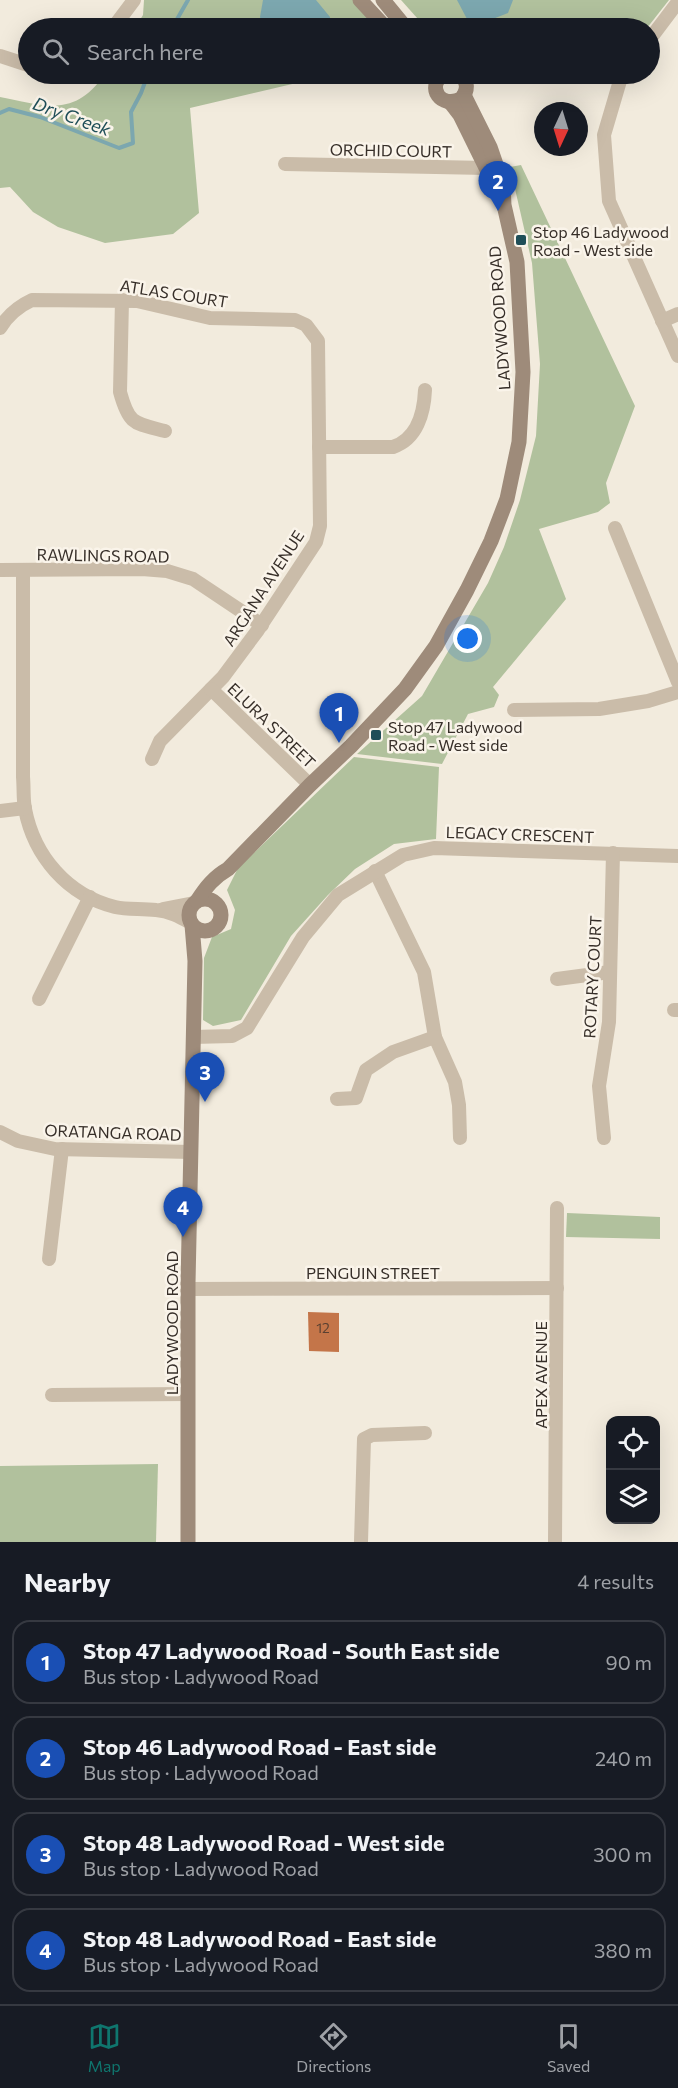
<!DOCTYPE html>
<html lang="en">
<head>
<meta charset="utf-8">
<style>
	body { margin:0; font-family:Commissioner,sans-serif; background:#20242c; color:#f1f3f6 }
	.controls { position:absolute; right:18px; bottom:18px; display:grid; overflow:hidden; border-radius:12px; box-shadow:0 6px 24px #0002 }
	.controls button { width:54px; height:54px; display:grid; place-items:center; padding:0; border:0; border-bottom:2px solid #363941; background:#171b24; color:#f1f3f6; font:30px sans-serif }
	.compass { position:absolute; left:534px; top:102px; width:54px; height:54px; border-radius:50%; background:#171b24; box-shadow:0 6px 24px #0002; rotate:184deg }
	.you { position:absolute; left:468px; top:639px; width:21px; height:21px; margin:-15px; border:4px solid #fff; border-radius:50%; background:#1a73e8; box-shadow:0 0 0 9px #1a73e833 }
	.badge { display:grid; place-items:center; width:39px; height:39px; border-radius:50%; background:#0f766e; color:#fff; font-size:20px; font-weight:700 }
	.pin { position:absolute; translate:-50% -50px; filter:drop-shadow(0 2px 3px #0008) }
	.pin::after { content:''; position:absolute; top:32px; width:21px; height:18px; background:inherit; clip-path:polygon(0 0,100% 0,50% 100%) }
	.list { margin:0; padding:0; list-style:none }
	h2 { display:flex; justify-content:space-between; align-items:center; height:78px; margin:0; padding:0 24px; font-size:26px }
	h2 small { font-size:20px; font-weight:400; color:#9ea1a6 }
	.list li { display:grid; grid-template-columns:39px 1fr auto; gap:18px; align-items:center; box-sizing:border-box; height:84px; margin:0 12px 12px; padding:0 12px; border:2px solid #363941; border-radius:18px }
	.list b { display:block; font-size:22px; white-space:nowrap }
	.list p { margin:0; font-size:20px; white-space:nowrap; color:#9ea1a6 }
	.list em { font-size:20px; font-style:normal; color:#9ea1a6 }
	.icon { flex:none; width:33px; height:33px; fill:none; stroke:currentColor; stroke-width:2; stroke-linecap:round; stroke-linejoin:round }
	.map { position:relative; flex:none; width:678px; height:1542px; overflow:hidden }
	.search { position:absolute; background:#171b24; box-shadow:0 6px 24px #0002; left:18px; right:18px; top:18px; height:66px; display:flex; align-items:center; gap:15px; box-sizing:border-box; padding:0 21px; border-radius:33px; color:#9ea1a6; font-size:22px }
	.sheet { height:462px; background:#171b24 }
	nav { display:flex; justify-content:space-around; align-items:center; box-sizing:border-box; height:84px; border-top:2px solid #363941; background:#171b24; font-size:16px; color:#9ea1a6 }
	nav a { display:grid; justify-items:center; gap:3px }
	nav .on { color:#0f766e }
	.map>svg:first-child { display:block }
</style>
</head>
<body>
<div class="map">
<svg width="678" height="1542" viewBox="0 0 678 1542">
	<rect width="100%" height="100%" fill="#f2ebdd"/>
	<g fill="#b1c19d">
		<path d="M 144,0 L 360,0 L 386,28 L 135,28 L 143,15 Z"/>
		<path d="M 401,0 L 669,0 L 647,28 L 426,28 Z"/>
		<path d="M 105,74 L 335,74 L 190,108 L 199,213 L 173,234 L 105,243 L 58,227 L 33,212 L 10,187 L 0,188 L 0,97 C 46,106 74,118 105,74 Z"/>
		<path d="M 521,165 L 635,406 L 606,483 L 610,503 L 598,512 L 539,529 L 566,599 L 493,687 L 499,695 L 494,707 L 468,714 L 442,764 L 357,754 L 422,696 L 488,583 L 504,547 L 520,500 L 536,436 L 540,364 L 532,263 L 510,167 Z"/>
		<path d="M 354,757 L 439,767 L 436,839 L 394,844 L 355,869 L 328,895 L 291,936 L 241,1020 L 213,1026 L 203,1020 L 204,958 L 212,937 L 231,929 L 235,910 L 227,890 L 238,868 Z"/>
		<path d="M 567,1213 L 660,1217 L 660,1239 L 566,1237 Z"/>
		<path d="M 158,1464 L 156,1542 L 0,1542 L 0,1466 Z"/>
	</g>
	<g fill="#7ca7af">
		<path d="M 263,0 L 316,0 L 330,17 L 330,28 L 264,28 L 260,17 Z"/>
		<path d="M 457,0 L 513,0 L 508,13 L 480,24 L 467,19 Z"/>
	</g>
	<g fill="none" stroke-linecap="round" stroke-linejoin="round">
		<g stroke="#7ca7af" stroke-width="4">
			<path d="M 174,28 L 176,21 L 188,0"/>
			<path d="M 0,113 L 9,109 L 40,117 L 119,148 L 133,143 L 131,112 L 141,93 L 148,74"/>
		</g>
	</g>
	<path fill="#c47549" d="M 308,1312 L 339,1313 L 339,1352 L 309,1351 Z"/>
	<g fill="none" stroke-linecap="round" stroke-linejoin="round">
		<g stroke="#cabca9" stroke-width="14">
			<path d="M 113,28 L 134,0"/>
			<path d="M 650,39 L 678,2"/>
			<path d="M 0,56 L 28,65"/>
			<path d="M 622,74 L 604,135 L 609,201 L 678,356"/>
			<path d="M 465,80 L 478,74"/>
			<path d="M 285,164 L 486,168 L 493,163"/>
			<path d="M 122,300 L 120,392 C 129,425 134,423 165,431"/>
			<path d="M 662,321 L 678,314"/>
			<path d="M 0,328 C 8,315 19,306 32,300 L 137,301 L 210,318 L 295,320 L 306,325 L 318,341 L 320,526 L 316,542 L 258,630 L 223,677 L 160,741 L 152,759"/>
			<path d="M 319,447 L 393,447 C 417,439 424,413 425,390"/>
			<path d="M 615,528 L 678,682"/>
			<path d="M 0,570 L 142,569 L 167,571 L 193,579 L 262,625"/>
			<path d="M 23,570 L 23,777 C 24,788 23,799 25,809 C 34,856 67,895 115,907 C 128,910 142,908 156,910 C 169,911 180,917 191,923"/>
			<path d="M 211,689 L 310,785"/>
			<path d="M 514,710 L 599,709 L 648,701 L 678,692"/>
			<path d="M 0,811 L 25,808"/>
			<path d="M 375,871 L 424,972 L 435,1037 L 455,1082 L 459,1105 L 460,1138"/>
			<path d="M 163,909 L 194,903"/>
			<path d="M 557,979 L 610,972"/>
			<path d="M 39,999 L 90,897"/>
			<path d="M 674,1010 L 678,1010"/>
			<path d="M 193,1037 L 232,1036 L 247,1028 L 303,937 L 338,895 L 403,855 L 434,848 L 678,856"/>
			<path d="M 337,1099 L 356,1098 L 366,1070 L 393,1052 L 435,1037"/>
			<path d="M 0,1132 L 18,1141 L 55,1149 L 191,1152"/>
			<path d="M 604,1138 L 599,1086 L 609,1022 L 613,853"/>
			<path d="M 49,1259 L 62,1149"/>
			<path d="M 189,1289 L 557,1288"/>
			<path d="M 52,1395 L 188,1394"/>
			<path d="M 361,1542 L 364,1439 L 372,1435 L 425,1433"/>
			<path d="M 555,1542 L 557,1208"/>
		</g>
		<g stroke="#9e8b7a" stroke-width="15">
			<path d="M 360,0 L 386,28"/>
			<path d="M 383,0 L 406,28"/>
			<path d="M 443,74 C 426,88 441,109 461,99 C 468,91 469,81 459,74"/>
			<path d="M 450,102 L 460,115 L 495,186"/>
			<circle cx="205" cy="915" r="16"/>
			<path d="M 197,901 C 206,887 214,877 228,869 L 310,785 L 351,746 L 405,689 L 436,646 L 467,590 L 491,541 L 507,499 L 519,442 L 523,372 L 517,262 L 504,205 L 503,185 L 490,147 L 464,95"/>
			<path d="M 188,1542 L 188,1283 L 195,961 L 192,925"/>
		</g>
	</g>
	<g fill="#1f4e58" stroke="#faf4ea" stroke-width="2">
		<rect x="515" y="234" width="12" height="12" rx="3"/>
		<rect x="370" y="729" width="12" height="12" rx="3"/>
	</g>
	<g text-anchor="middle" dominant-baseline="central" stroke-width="5" stroke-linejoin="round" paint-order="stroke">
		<g font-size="14" fill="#5a4031">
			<text x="323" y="1327">12</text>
		</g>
		<g font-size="16" fill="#372f29" stroke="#faf4ea">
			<text transform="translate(391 150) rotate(1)">ORCHID COURT</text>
			<text transform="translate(174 293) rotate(9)">ATLAS COURT</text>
			<text transform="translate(499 318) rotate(-94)">LADYWOOD ROAD</text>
			<text transform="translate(103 555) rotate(1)">RAWLINGS ROAD</text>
			<text transform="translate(263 588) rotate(-57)">ARGANA AVENUE</text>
			<text transform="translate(272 725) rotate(44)">ELURA STREET</text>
			<text transform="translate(520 834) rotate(2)">LEGACY CRESCENT</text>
			<text transform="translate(592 977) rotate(-87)">ROTARY COURT</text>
			<text transform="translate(113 1132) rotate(2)">ORATANGA ROAD</text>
			<text x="373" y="1272">PENGUIN STREET</text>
			<text transform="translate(171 1323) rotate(-90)">LADYWOOD ROAD</text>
			<text transform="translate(540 1375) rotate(-90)">APEX AVENUE</text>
		</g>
		<g font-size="16" fill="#372f29" stroke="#faf4ea" text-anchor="start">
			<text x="533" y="231">Stop 46 Ladywood<tspan x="533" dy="18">Road - West side</tspan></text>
			<text x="388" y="726">Stop 47 Ladywood<tspan x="388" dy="18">Road - West side</tspan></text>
		</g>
		<g font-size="18" font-style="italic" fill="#1f4e58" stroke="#faf4ea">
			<text transform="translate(72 116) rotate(20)">Dry Creek</text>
		</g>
	</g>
</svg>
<div class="controls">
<button><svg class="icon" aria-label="locate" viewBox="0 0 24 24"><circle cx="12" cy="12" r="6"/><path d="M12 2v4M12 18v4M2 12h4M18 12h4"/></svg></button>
<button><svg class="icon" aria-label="layers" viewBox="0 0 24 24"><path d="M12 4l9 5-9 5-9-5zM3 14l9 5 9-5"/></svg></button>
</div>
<svg class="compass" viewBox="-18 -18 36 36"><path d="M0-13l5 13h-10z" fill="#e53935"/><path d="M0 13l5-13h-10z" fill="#9ea1a6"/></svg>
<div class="you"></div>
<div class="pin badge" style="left:339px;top:743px;background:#1a4fb4">1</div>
<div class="pin badge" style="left:498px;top:211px;background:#1a4fb4">2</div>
<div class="pin badge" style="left:205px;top:1102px;background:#1a4fb4">3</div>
<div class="pin badge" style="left:183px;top:1237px;background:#1a4fb4">4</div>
<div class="search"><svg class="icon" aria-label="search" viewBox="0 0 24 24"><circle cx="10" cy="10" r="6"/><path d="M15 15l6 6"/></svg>Search here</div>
</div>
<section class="sheet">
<h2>Nearby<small>4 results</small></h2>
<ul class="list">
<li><span class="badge" style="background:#1a4fb4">1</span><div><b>Stop 47 Ladywood Road - South East side</b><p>Bus stop · Ladywood Road</p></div><em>90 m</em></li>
<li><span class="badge" style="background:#1a4fb4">2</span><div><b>Stop 46 Ladywood Road - East side</b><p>Bus stop · Ladywood Road</p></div><em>240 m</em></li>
<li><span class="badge" style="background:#1a4fb4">3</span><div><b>Stop 48 Ladywood Road - West side</b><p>Bus stop · Ladywood Road</p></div><em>300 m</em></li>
<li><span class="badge" style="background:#1a4fb4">4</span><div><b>Stop 48 Ladywood Road - East side</b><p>Bus stop · Ladywood Road</p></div><em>380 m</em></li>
</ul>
</section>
<nav>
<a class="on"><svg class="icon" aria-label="map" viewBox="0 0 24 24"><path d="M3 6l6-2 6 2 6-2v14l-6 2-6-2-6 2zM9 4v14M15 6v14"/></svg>Map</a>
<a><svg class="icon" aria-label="directions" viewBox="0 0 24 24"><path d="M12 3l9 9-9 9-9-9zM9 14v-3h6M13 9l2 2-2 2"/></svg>Directions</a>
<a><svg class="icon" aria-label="saved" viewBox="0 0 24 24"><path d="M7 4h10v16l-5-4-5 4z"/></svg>Saved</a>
</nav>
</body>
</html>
